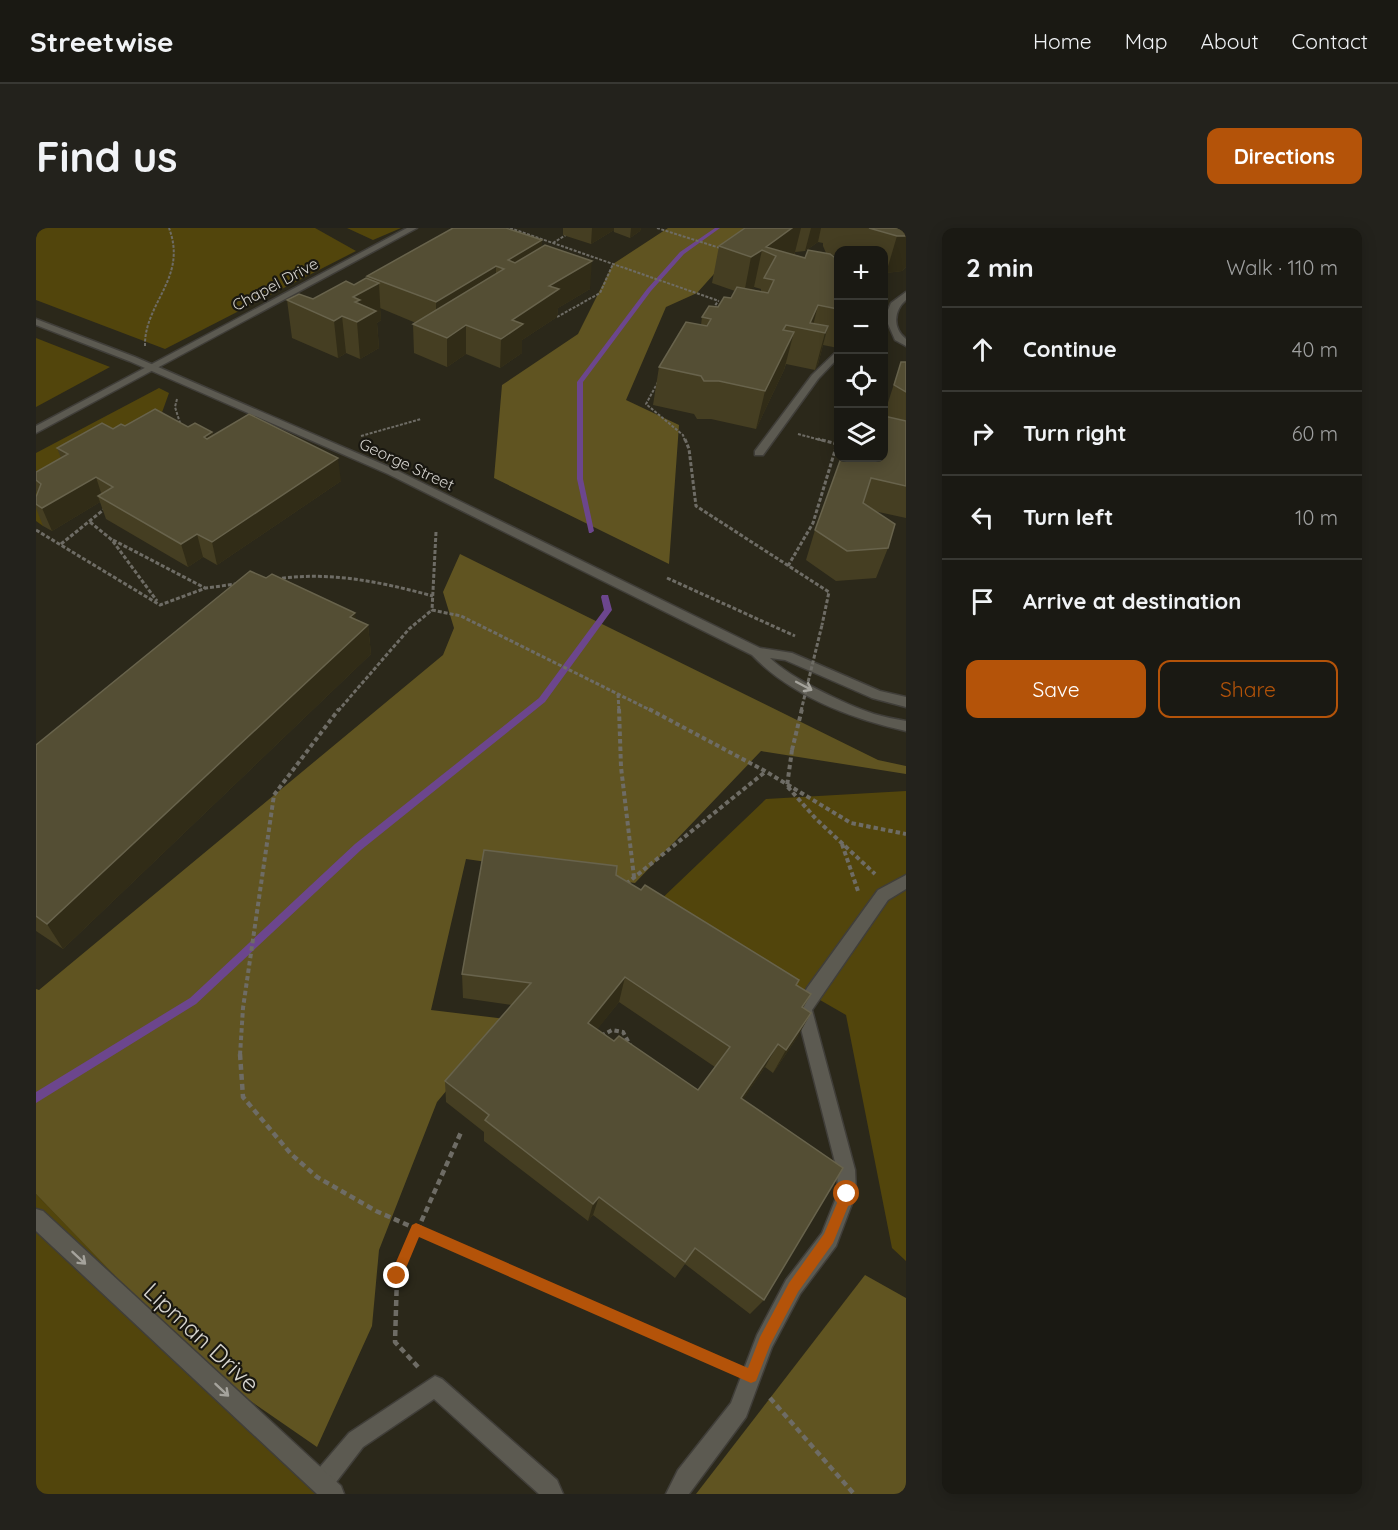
<!DOCTYPE html>
<html lang="en">
<head>
<meta charset="utf-8">
<style>
	body { margin:0; font-family:Quicksand,sans-serif; background:#23221c; color:#f1f3f6 }
	.controls { position:absolute; right:18px; top:18px; display:grid; overflow:hidden; border-radius:12px; box-shadow:0 3px 15px #0003 }
	.controls button { width:54px; height:54px; display:grid; place-items:center; padding:0; border:0; border-bottom:2px solid #383833; background:#1a1913; color:#f1f3f6; font:30px sans-serif }
	.stop { position:absolute; width:18px; height:18px; margin:-14px; border:4px solid #b45309; border-radius:50%; background:#fff }
	.stop.end { background:#b45309; border-color:#fff; box-shadow:0 2px 6px #0008 }
	.list { margin:0; padding:0; list-style:none }
	h2 { display:flex; justify-content:space-between; align-items:center; height:78px; margin:0; padding:0 24px; font-size:26px }
	h2 small { font-size:20px; font-weight:400; color:#9fa0a0 }
	.list li { display:grid; grid-template-columns:39px 1fr auto; gap:18px; align-items:center; box-sizing:border-box; height:84px; padding:0 24px; border-top:2px solid #383833 }
	.list b { display:block; font-size:22px; white-space:nowrap }
	.list em { font-size:20px; font-style:normal; color:#9fa0a0 }
	.actions { display:flex; gap:12px; padding:18px 24px }
	.actions a { flex:1; padding:14px 0; border:2px solid #b45309; border-radius:12px; text-align:center; font-size:21px; color:#b45309 }
	.actions .main { background:#b45309; color:#fff }
	.icon { flex:none; width:33px; height:33px; fill:none; stroke:currentColor; stroke-width:2; stroke-linecap:round; stroke-linejoin:round }
	.map { position:relative; flex:none; width:870px; height:1266px; overflow:hidden; border-radius:12px }
	header { display:flex; align-items:center; gap:36px; box-sizing:border-box; height:84px; padding:0 30px; background:#1a1913; border-bottom:2px solid #383833 }
	header strong { font-size:28px }
	nav { display:flex; gap:33px; margin-inline-start:auto; font-size:21px }
	.intro { display:flex; align-items:center; justify-content:space-between; box-sizing:border-box; height:144px; padding:0 36px }
	h1 { margin:0; font-size:42px }
	.button { padding:15px 27px; border-radius:12px; background:#b45309; color:#fff; font-size:21px; font-weight:700 }
	main { display:flex; gap:36px; padding:0 36px }
	aside { flex:1; background:#1a1913; border-radius:12px; box-shadow:0 3px 15px #0003 }
	.map>svg:first-child { display:block }
</style>
</head>
<body>
<header>
<strong>Streetwise</strong>
<nav><a>Home</a><a>Map</a><a>About</a><a>Contact</a></nav>
</header>
<div class="intro"><h1>Find us</h1><a class="button">Directions</a></div>
<main>
<div class="map">
<svg width="870" height="1266" viewBox="0 0 870 1266">
	<rect width="100%" height="100%" fill="#232119"/>
	<path fill="#2b281a" fill-rule="evenodd" d="M 0,0 L 870,0 L 870,1266 L 0,1266 ZM 802,22 L 848,22 L 848,230 L 802,230 Z"/>
	<g fill="#52450c">
		<path d="M 0,0 L 279,0 L 320,23 L 129,121 L 0,72 Z"/>
		<path d="M 311,0 L 365,0 L 337,12 Z"/>
		<path d="M 0,110 L 74,139 L 0,179 Z"/>
		<path d="M 123,160 L 133,165 L 124,190 L 14,279 L 7,298 L 0,293 L 0,225 Z"/>
		<path d="M 870,563 L 870,1033 L 856,1020 L 810,787 L 619,677 L 730,571 Z"/>
		<path d="M 0,966 L 292,1266 L 0,1266 Z"/>
	</g>
	<g fill="#605421">
		<path d="M 632,0 L 719,0 L 661,65 L 630,79 L 590,172 L 643,197 L 633,336 L 458,250 L 466,157 L 542,106 L 577,36 Z"/>
		<path d="M 424,326 L 842,532 L 870,538 L 870,546 L 725,523 L 599,655 L 430,631 L 395,782 L 470,791 L 401,874 L 343,1022 L 336,1098 L 281,1219 L 171,1143 L 0,966 L 0,761 L 3,762 L 407,427 L 418,400 L 407,364 Z"/>
		<path d="M 829,1047 L 870,1070 L 870,1266 L 660,1266 Z"/>
	</g>
	<g fill="none" stroke-linecap="round" stroke-linejoin="round">
		<g fill="#6c468d" fill-rule="evenodd">
			<path d="M 679,0 L 684,0 L 648,26 L 615,63 L 547,154 L 547,251 L 558,303 L 555,305 L 553,305 L 541,251 L 541,154 L 611,61 L 644,24 Z"/>
			<path d="M 566,367 L 572,367 L 576,382 L 509,474 L 325,622 L 160,776 L 0,875 L 0,864 L 154,770 L 319,616 L 503,470 L 568,382 L 565,369 Z"/>
		</g>
		<g stroke="#403e39" stroke-width="3">
			<g id="service">
				<path d="M 870,64 L 870,72 C 858,82 856,100 870,111 L 870,118 L 859,112 L 849,89 L 855,75 Z"/>
				<path d="M 802,122 L 802,130 L 782,151 L 727,227 L 719,227 L 719,223 L 776,147 Z"/>
				<path d="M 870,647 L 870,661 L 852,672 L 776,782 L 819,942 L 820,965 L 800,1018 L 764,1066 L 736,1119 L 710,1189 L 653,1266 L 630,1266 L 642,1242 L 695,1175 L 721,1107 L 750,1052 L 786,1005 L 802,965 L 801,942 L 760,781 L 771,760 L 842,662 Z"/>
				<path d="M 399,1148 L 406,1151 L 521,1252 L 527,1266 L 503,1266 L 398,1171 L 327,1219 L 294,1262 L 286,1265 L 278,1262 L 275,1254 L 278,1246 L 313,1205 Z"/>
			</g>
		</g>
		<g stroke="#403e39" stroke-width="3">
			<g id="minor">
				<path d="M 371,0 L 381,0 L 0,205 L 0,198 Z"/>
				<path d="M 0,981 L 7,983 L 305,1258 L 308,1266 L 281,1266 L 0,1003 Z"/>
			</g>
		</g>
		<g stroke="#403e39" stroke-width="3">
			<path id="tertiary" d="M 0,91 L 99,129 L 360,242 L 724,420 L 756,425 L 844,463 L 870,469 L 870,479 L 836,470 L 749,432 L 734,430 C 754,450 810,477 838,486 C 848,489 859,491 870,493 L 870,503 C 816,491 755,468 716,427 L 352,246 L 93,133 L 0,97 Z"/>
		</g>
		<g stroke="#6e6c65" stroke-width="2" stroke-dasharray="3 1.5" stroke-linecap="butt">
			<path d="M 474,0 L 683,73"/>
			<path d="M 621,0 L 687,21"/>
			<path d="M 517,15 L 541,0"/>
			<path d="M 677,81 L 682,73"/>
			<path d="M 521,89 L 564,65 L 577,36"/>
			<path d="M 109,118 C 108,75 152,50 133,0"/>
			<path d="M 622,154 L 610,176 L 647,207 L 649,213"/>
			<path d="M 141,171 L 139,179 L 144,195"/>
			<path d="M 762,206 L 788,213"/>
			<path d="M 325,208 L 385,191"/>
		</g>
		<g stroke="#6e6c65" stroke-width="3" stroke-dasharray="4 2" stroke-linecap="butt">
			<path d="M 649,211 L 653,221 L 660,278 L 793,364 L 786,397"/>
			<path d="M 54,294 L 76,312 L 121,373"/>
			<path d="M 0,302 L 124,377 L 170,360 L 200,356"/>
			<path d="M 400,304 L 396,382 L 425,388 L 616,483"/>
			<path d="M 77,312 L 169,360"/>
			<path d="M 25,316 L 71,279"/>
			<path d="M 752,338 L 777,295 L 801,216 L 782,211"/>
			<path d="M 631,350 L 759,408"/>
			<path d="M 240,351 C 294,343 345,354 397,368"/>
			<path d="M 582,466 L 583,483"/>
			<path d="M 302,483 L 373,401 L 396,382"/>
		</g>
		<g stroke="#6e6c65" stroke-width="4" stroke-dasharray="4.5 3" stroke-linecap="butt">
			<path d="M 583,481 L 585,539 L 598,649"/>
			<path d="M 613,481 L 729,543 L 815,595 L 870,606"/>
			<path d="M 756,522 L 751,558 L 780,591 L 839,646"/>
			<path d="M 806,616 L 822,663"/>
			<path d="M 590,656 L 729,544"/>
			<path d="M 565,808 L 576,802 L 587,804 L 595,819"/>
			<path d="M 204,827 L 207,780 L 238,567 L 303,481"/>
		</g>
		<g stroke="#6e6c65" stroke-width="4.5" stroke-dasharray="6 4" stroke-linecap="butt">
			<path d="M 204,826 L 207,869 L 255,926 L 281,949 L 340,983 L 693,1139"/>
			<path d="M 382,1139 L 359,1114 L 361,1048 L 426,902"/>
			<path d="M 734,1170 L 818,1266"/>
		</g>
		<use href="#service" fill="#5c5a51" fill-rule="evenodd"/>
		<use href="#minor" fill="#5c5a51" fill-rule="evenodd"/>
		<use href="#tertiary" fill="#5c5a51" fill-rule="evenodd"/>
		<path stroke="#6e6c65" stroke-width="3" stroke-dasharray="4 2" stroke-linecap="butt" d="M 765,483 L 786,397"/>
		<path stroke="#6e6c65" stroke-width="4" stroke-dasharray="4.5 3" stroke-linecap="butt" d="M 756,522 L 766,481"/>
	</g>
	<g fill="#453e22" fill-rule="evenodd">
		<path d="M 527,0 L 605,0 L 604,3 L 594,10 L 578,4 L 578,2 L 555,16 L 527,7 Z"/>
		<path d="M 709,0 L 870,0 L 870,39 L 866,43 L 850,45 L 848,44 L 848,22 L 802,22 L 802,29 L 796,27 L 802,32 L 802,120 L 787,117 L 782,136 L 779,142 L 750,136 L 748,142 L 720,201 L 675,191 L 661,191 L 658,186 L 617,177 L 623,139 L 665,97 L 666,89 L 695,70 L 699,63 L 676,55 L 683,18 ZM 782,14 L 787,15 L 787,18 L 790,25 L 769,30 L 759,27 L 759,24 L 769,23 ZM 718,59 L 725,61 L 725,63 L 714,61 Z"/>
		<path d="M 506,12 L 505,19 L 554,61 L 522,80 L 521,89 L 486,112 L 486,125 L 464,140 L 430,126 L 411,139 L 378,125 L 377,96 L 380,95 L 344,80 L 345,92 L 341,95 L 343,120 L 324,131 L 310,125 L 302,130 L 256,110 L 251,72 L 277,71 L 318,57 L 331,51 L 331,48 Z"/>
		<path d="M 865,134 L 870,134 L 870,290 L 838,283 L 852,320 L 840,350 L 800,353 L 770,332 L 779,302 L 852,189 L 848,187 Z"/>
		<path d="M 152,199 L 176,204 L 177,207 L 305,253 L 181,337 L 167,329 L 152,339 L 70,291 L 64,274 L 16,303 L 7,298 L 0,280 L 1,266 L 0,264 L 0,244 L 25,230 L 21,220 L 77,201 Z"/>
		<path d="M 320,392 L 332,397 L 335,426 L 27,721 L 0,703 L 0,517 Z"/>
		<path d="M 580,647 L 775,766 L 767,780 L 762,808 L 737,845 L 729,839 L 707,871 L 728,1072 L 714,1086 L 649,1036 L 639,1050 L 557,987 L 552,993 L 448,913 L 448,904 L 410,874 L 409,853 L 476,777 L 427,770 L 426,746 ZM 583,774 L 679,839 L 662,862 L 578,813 L 561,801 Z"/>
	</g>
	<g fill="#312c17">
		<path d="M 556,0 L 578,0 L 578,2 L 555,16 Z"/>
		<path d="M 595,0 L 605,0 L 604,3 L 594,10 Z"/>
		<path d="M 756,0 L 765,0 L 758,28 L 740,28 L 730,19 Z"/>
		<path d="M 775,0 L 785,0 L 782,14 L 769,23 Z"/>
		<path d="M 861,8 L 870,8 L 870,39 L 866,43 L 850,45 Z"/>
		<path d="M 506,12 L 504,40 L 472,60 L 472,32 Z"/>
		<path d="M 726,22 L 718,59 L 708,66 L 715,29 Z"/>
		<path d="M 556,33 L 554,61 L 522,80 L 521,89 L 486,112 L 486,125 L 464,140 L 465,111 L 476,92 L 513,58 Z"/>
		<path d="M 460,38 L 460,66 L 400,103 L 400,74 Z"/>
		<path d="M 343,55 L 345,92 L 341,95 L 343,120 L 324,131 L 321,94 L 317,69 Z"/>
		<path d="M 782,77 L 776,102 L 774,95 Z"/>
		<path d="M 306,88 L 310,125 L 302,130 L 298,93 Z"/>
		<path d="M 430,97 L 430,126 L 411,139 L 411,110 Z"/>
		<path d="M 792,98 L 782,136 L 779,142 L 789,105 Z"/>
		<path d="M 758,104 L 748,142 L 720,201 L 729,163 Z"/>
		<path d="M 176,204 L 182,227 L 168,209 Z"/>
		<path d="M 302,230 L 305,253 L 181,337 L 176,314 Z"/>
		<path d="M 60,249 L 67,271 L 62,268 L 64,274 L 16,303 L 6,280 Z"/>
		<path d="M 161,306 L 167,329 L 152,339 L 145,316 Z"/>
		<path d="M 319,385 L 322,406 L 332,397 L 335,426 L 27,721 L 11,696 Z"/>
		<path d="M 589,749 L 583,774 L 548,818 L 552,795 Z"/>
		<path d="M 775,785 L 762,808 L 737,845 L 750,822 Z"/>
		<path d="M 742,816 L 729,839 L 694,891 L 705,870 Z"/>
		<path d="M 563,969 L 557,987 L 552,993 L 557,976 Z"/>
	</g>
	<g fill="#544e34" stroke="#68634c" stroke-width="1.5" fill-rule="evenodd">
		<path d="M 417,0 L 470,0 L 506,12 L 472,32 L 479,35 L 509,17 L 556,33 L 513,58 L 523,61 L 476,92 L 487,96 L 465,111 L 430,97 L 411,110 L 377,96 L 468,41 L 460,38 L 400,74 L 331,48 Z"/>
		<path d="M 709,0 L 756,0 L 730,19 L 769,30 L 772,22 L 794,26 L 802,32 L 802,81 L 782,77 L 774,95 L 792,98 L 789,105 L 750,97 L 747,102 L 758,104 L 729,163 L 683,153 L 668,153 L 665,148 L 623,139 L 650,94 L 671,98 L 675,91 L 666,89 L 673,78 L 682,79 L 688,69 L 695,70 L 701,59 L 732,65 L 738,52 L 728,50 L 740,28 L 726,22 L 715,29 L 683,18 Z"/>
		<path d="M 833,0 L 870,0 L 870,8 L 861,8 Z"/>
		<path d="M 330,50 L 343,55 L 317,69 L 324,72 L 319,74 L 340,83 L 321,94 L 306,88 L 298,93 L 251,72 L 263,66 L 277,71 L 310,53 L 318,57 Z"/>
		<path d="M 865,134 L 870,134 L 870,164 L 858,157 Z"/>
		<path d="M 119,181 L 152,199 L 159,195 L 176,204 L 168,209 L 171,211 L 213,186 L 302,230 L 176,314 L 161,306 L 145,316 L 62,268 L 77,259 L 60,249 L 6,280 L 0,276 L 0,269 L 5,256 L 0,252 L 0,244 L 32,226 L 21,220 L 66,195 L 77,201 L 85,196 L 89,198 Z"/>
		<path d="M 848,188 L 870,193 L 870,258 L 835,250 L 827,275 L 859,296 L 852,320 L 811,323 L 779,302 L 805,230 L 848,230 Z"/>
		<path d="M 214,343 L 230,350 L 236,346 L 319,385 L 314,389 L 332,397 L 11,696 L 0,688 L 0,517 Z"/>
		<path d="M 448,622 L 581,638 L 580,647 L 605,662 L 609,657 L 763,752 L 760,757 L 775,766 L 766,779 L 775,785 L 750,822 L 742,816 L 705,870 L 807,940 L 728,1072 L 659,1020 L 649,1034 L 563,969 L 557,976 L 449,892 L 453,887 L 409,853 L 495,755 L 426,746 ZM 589,749 L 694,819 L 662,862 L 583,808 L 578,813 L 552,795 Z"/>
	</g>
	<defs><path id="oneway-shaft" d="M-6 0H5M1.5-3L5.5 0L1.5 3" fill="none" stroke-width="1.6" stroke-linecap="round" stroke-linejoin="round" transform="scale(1.5)"/></defs>
	<g stroke="#a5a39c">
		<use href="#oneway-shaft" transform="translate(768 458) rotate(28)"/>
		<use href="#oneway-shaft" transform="translate(43 1030) rotate(43)"/>
		<use href="#oneway-shaft" transform="translate(186 1162) rotate(43)"/>
	</g>
	<path fill="#b45309" d="M 811,960 L 817,966 L 797,1015 L 762,1064 L 734,1117 L 720,1153 L 715,1155 L 383,1009 L 365,1052 L 361,1054 L 356,1052 L 354,1048 L 376,997 L 380,995 L 712,1140 L 724,1109 L 753,1055 L 788,1006 L 807,961 Z"/>
	<g text-anchor="middle" dominant-baseline="central" stroke-width="4.5" stroke-linejoin="round" paint-order="stroke">
		<g font-size="16" fill="#d5d3ce" stroke="#191710">
			<text transform="translate(239 56) rotate(-28)">Chapel Drive</text>
			<text transform="translate(371 236) rotate(25)">George Street</text>
		</g>
		<g font-size="24" fill="#d5d3ce" stroke="#191710">
			<text transform="translate(166 1109) rotate(43)">Lipman Drive</text>
		</g>
	</g>
</svg>
<div class="controls">
<button>+</button>
<button>−</button>
<button><svg class="icon" aria-label="locate" viewBox="0 0 24 24"><circle cx="12" cy="12" r="6"/><path d="M12 2v4M12 18v4M2 12h4M18 12h4"/></svg></button>
<button><svg class="icon" aria-label="layers" viewBox="0 0 24 24"><path d="M12 4l9 5-9 5-9-5zM3 14l9 5 9-5"/></svg></button>
</div>
<div class="stop" style="left:811px;top:966px"></div>
<div class="stop end" style="left:361px;top:1048px"></div>
</div>
<aside>
<h2>2 min<small>Walk · 110 m</small></h2>
<ul class="list">
<li><svg class="icon" aria-label="ahead" viewBox="0 0 24 24"><path d="M12 20V5M6 11l6-6 6 6"/></svg><div><b>Continue</b></div><em>40 m</em></li>
<li><svg class="icon" aria-label="right" viewBox="0 0 24 24"><path d="M7 20v-9h11M14 6l5 5-5 5"/></svg><div><b>Turn right</b></div><em>60 m</em></li>
<li><svg class="icon" aria-label="left" viewBox="0 0 24 24"><path d="M17 20v-9H6M10 6l-5 5 5 5"/></svg><div><b>Turn left</b></div><em>10 m</em></li>
<li><svg class="icon" aria-label="arrive" viewBox="0 0 24 24"><path d="M6 21V4h12l-3 4 3 4H6"/></svg><div><b>Arrive at destination</b></div></li>
</ul>
<div class="actions"><a class="main">Save</a><a>Share</a></div>
</aside>
</main>
</body>
</html>
